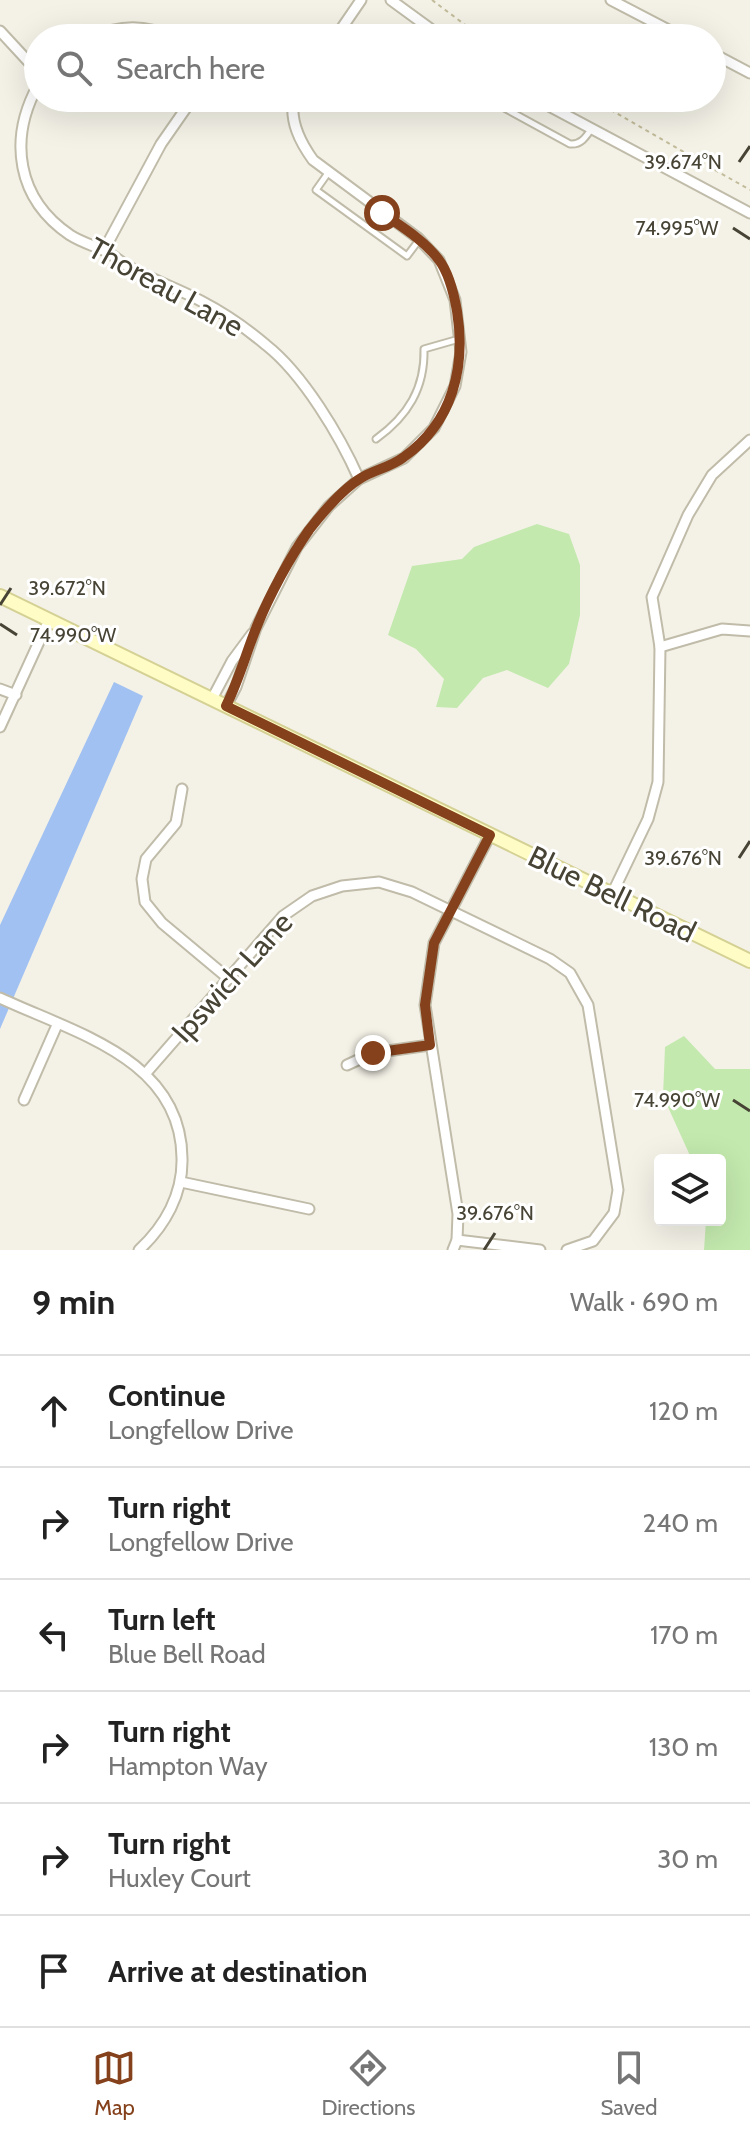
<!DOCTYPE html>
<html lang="en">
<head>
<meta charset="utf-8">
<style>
	body { margin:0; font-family:Cabin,sans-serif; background:#f2f2f2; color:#222 }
	.controls { position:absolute; right:24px; bottom:24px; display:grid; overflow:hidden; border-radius:8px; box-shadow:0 8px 32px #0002 }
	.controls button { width:72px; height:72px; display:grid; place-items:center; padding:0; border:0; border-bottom:2px solid #e0e0e0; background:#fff; color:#222; font:40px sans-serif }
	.stop { position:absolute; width:24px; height:24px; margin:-18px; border:6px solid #85411b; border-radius:50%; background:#fff }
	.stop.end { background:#85411b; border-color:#fff; box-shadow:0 2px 8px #0008 }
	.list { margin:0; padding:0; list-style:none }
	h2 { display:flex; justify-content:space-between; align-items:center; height:104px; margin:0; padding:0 32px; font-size:34px }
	h2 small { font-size:26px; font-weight:400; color:#767676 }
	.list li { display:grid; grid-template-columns:52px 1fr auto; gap:24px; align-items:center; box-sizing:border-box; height:112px; padding:0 32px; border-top:2px solid #e0e0e0 }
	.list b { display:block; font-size:30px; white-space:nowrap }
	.list p { margin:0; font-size:26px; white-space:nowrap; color:#767676 }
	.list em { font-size:26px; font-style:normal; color:#767676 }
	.icon { flex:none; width:44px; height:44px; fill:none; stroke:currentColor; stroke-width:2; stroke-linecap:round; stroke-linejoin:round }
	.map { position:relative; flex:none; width:750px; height:1250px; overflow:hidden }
	.search { position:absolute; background:#fff; box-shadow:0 8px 32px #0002; left:24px; right:24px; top:24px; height:88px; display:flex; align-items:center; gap:20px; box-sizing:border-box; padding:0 28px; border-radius:44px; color:#767676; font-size:30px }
	.sheet { height:776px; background:#fff }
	nav { display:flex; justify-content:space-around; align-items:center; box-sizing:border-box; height:112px; border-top:2px solid #e0e0e0; background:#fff; font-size:22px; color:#767676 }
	nav a { display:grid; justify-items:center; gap:4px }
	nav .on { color:#85411b }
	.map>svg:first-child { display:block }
</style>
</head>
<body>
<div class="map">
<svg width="750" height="1250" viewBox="0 0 750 1250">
	<rect width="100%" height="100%" fill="#f4f2e7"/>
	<g fill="#c3e9ae">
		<path d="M 537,524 L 569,534 L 580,565 L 580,615 L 569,664 L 548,688 L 507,670 L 483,678 L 457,708 L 436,707 L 444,679 L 416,649 L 388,635 L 412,566 L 462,559 L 474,547 Z"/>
		<path d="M 684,1036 L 715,1069 L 750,1069 L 750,1250 L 704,1250 L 706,1220 L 720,1220 L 720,1160 L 692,1160 L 663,1096 L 665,1047 Z"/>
	</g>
	<path fill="#a1c1f2" d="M 114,682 L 143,696 L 0,1029 L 0,925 Z"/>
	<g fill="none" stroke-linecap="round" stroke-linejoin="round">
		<g stroke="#c0bca9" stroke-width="9">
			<g id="lane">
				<path d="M 486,98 L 570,144 C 581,145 586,137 592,128"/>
				<path d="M 328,173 L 316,190 L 407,256 L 419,240"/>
				<path d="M 376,439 C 408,416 425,388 424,349 L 459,339"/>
			</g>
		</g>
		<g stroke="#c0bca9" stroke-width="13">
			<g id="street">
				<path d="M 391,0 L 443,38"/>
				<path d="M 611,0 L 684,38"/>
				<path d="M 0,31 L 38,72"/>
				<path d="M 91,38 C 118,25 146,24 173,38"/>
				<path d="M 335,38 L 361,0"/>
				<path d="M 712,53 L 750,73"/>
				<path d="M 38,85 C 8,140 17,199 70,235 C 81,242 92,245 103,250 C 113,254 120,262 129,267 C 152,280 177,288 201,301 C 224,313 246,328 266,345 C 303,374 340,436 359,479"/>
				<path d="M 261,98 L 267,102 L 293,106"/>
				<path d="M 534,98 L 750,213"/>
				<path d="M 104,250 L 161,144 L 193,98"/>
				<path d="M 660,647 L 722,629 L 750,631"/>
				<path d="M 0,689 L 16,695"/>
				<path d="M 212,699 L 232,661 L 252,634"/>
				<path d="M 226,706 L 236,687 L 256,628 L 297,547 L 329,506 L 359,479 L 404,458 L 434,428 L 455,386 L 461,352 L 455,300 L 439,260 L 418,238 L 313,160 C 300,142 289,121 294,98"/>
				<path d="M 0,727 L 49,620"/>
				<path d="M 182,789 L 176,823 L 146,859 L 142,879 L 145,902 L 162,923 L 229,979"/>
				<path d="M 612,894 L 648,819 L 658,782 L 660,647 L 652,597 L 688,515 L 712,475 L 750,440"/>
				<path d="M 0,998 C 75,1033 181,1059 182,1158 C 183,1194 165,1226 139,1250"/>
				<path d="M 347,1065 L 373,1053 L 430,1045"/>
				<path d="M 146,1073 L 283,916 L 312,896 L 342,886 L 379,882 L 412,892 L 550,959 L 570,973 L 588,1005 L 618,1190 L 614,1213 L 593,1241 L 567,1250"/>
				<path d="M 24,1100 L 57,1025"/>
				<path d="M 181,1182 L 309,1209"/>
				<path d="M 457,1240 L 540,1250"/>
				<path d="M 453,1250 L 457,1240 L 458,1214 L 425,1005 L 434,943 L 490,835"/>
			</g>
		</g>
		<g stroke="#d5d195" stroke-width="16">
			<path id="secondary" d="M 0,596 L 750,961"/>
		</g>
		<g stroke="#c2bc9a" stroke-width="2" stroke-dasharray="4 4" stroke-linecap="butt">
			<path d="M 432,0 L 468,27 L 488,38"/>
			<path d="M 590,98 L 750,190"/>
		</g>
		<use href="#lane" stroke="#fff" stroke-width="5"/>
		<use href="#street" stroke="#fff" stroke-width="9"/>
		<use href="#secondary" stroke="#fffdc5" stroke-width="12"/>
	</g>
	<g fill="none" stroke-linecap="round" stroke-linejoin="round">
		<path stroke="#85411b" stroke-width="10" d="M 373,1053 L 430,1045 L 425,1005 L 434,943 L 490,835 L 226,706 C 239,680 246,653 257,626 C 269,596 290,557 309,530 C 323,512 341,490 361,478 C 374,470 391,467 404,457 C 453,422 466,367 457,311 C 454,294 449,273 439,260 C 424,240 402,227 382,213"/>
	</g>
	<path fill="none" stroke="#474435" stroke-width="3" d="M 739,162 L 750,146M 733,228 L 750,239M 0,605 L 11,588M 0,624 L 17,635M 739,858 L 750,841M 733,1100 L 750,1111M 484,1250 L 495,1233"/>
	<g text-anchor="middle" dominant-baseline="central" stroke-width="6" stroke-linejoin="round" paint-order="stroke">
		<g font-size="30" fill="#474435" stroke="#fff">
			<text transform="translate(166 287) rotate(29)">Thoreau Lane</text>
			<text transform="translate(612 894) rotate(26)">Blue Bell Road</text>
			<text transform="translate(232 977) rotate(-48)">Ipswich Lane</text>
		</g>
	</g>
	<g font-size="20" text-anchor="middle" fill="#474435" stroke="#fff" stroke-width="6" stroke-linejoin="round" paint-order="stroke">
		<text x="683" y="169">39.674°N</text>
		<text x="677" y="235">74.995°W</text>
		<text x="67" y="595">39.672°N</text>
		<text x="73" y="642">74.990°W</text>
		<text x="683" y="865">39.676°N</text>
		<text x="677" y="1107">74.990°W</text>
		<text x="495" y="1220">39.676°N</text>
	</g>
</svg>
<div class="controls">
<button><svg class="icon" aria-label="layers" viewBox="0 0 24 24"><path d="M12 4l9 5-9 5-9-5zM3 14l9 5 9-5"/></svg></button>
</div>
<div class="stop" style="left:382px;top:213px"></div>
<div class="stop end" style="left:373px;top:1053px"></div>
<div class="search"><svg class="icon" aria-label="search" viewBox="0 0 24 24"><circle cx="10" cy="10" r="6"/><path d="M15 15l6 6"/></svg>Search here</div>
</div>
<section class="sheet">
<h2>9 min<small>Walk · 690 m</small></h2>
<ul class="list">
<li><svg class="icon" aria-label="ahead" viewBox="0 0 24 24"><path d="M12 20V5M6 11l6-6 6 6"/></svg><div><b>Continue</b><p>Longfellow Drive</p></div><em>120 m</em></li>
<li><svg class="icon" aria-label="right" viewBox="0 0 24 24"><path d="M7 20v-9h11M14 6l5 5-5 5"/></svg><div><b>Turn right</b><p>Longfellow Drive</p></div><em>240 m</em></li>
<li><svg class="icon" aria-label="left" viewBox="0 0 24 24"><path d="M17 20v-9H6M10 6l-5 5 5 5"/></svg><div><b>Turn left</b><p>Blue Bell Road</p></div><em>170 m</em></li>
<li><svg class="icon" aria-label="right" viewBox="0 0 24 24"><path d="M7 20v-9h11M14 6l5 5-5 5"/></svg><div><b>Turn right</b><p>Hampton Way</p></div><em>130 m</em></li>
<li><svg class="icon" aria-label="right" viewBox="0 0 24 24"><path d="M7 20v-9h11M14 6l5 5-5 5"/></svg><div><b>Turn right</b><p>Huxley Court</p></div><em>30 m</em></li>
<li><svg class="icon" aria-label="arrive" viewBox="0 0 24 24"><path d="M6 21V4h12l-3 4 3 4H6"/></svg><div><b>Arrive at destination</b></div></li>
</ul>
</section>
<nav>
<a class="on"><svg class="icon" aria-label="map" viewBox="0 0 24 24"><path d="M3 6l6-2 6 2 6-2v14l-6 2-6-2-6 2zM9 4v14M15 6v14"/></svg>Map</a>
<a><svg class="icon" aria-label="directions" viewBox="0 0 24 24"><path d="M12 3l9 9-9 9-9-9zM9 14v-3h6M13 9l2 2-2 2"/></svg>Directions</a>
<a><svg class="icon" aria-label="saved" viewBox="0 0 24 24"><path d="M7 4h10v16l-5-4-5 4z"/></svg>Saved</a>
</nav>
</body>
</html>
